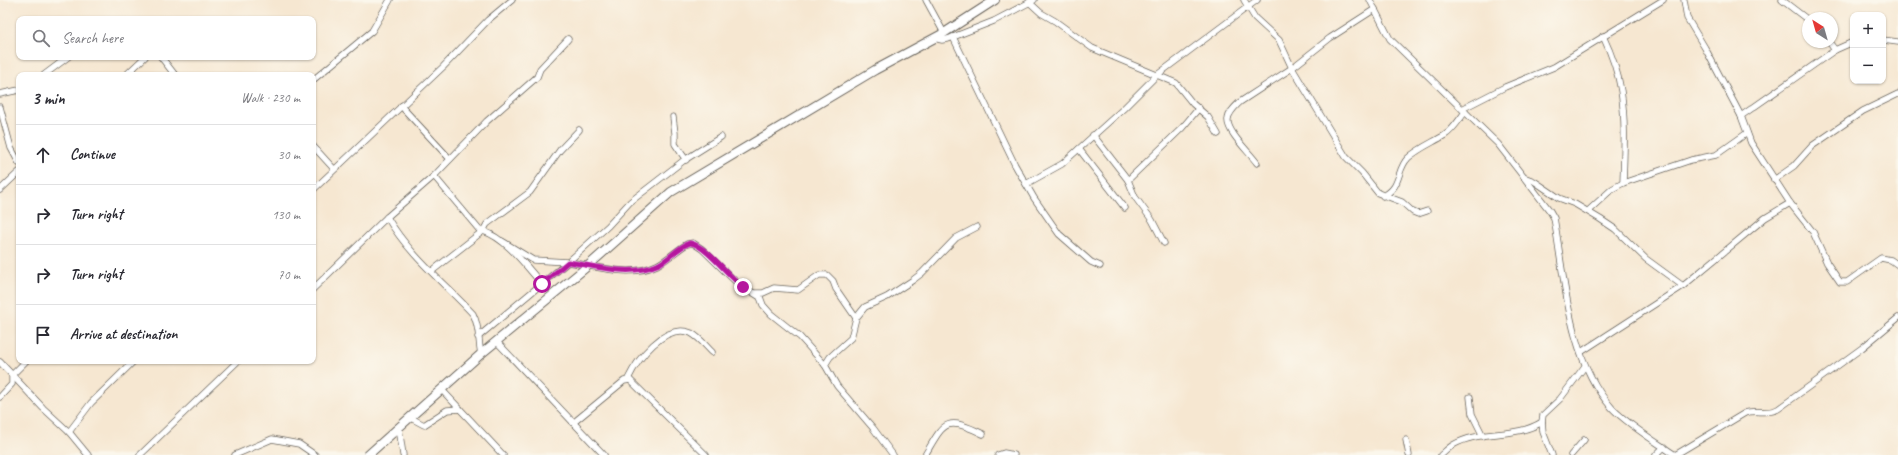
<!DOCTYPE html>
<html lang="en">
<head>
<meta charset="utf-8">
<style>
	body { margin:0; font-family:Caveat,sans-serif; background:#f7f7f7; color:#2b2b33 }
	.controls { position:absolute; right:12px; top:12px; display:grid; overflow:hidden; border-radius:8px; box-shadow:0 1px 3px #0004 }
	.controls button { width:36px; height:36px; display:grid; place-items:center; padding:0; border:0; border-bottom:1px solid #e1e1e2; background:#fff; color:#2b2b33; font:20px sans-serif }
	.compass { position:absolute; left:1802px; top:12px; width:36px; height:36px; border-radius:50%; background:#fff; box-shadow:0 1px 3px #0004; rotate:323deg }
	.stop { position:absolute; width:12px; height:12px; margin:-9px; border:3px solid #b5179e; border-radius:50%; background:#fff }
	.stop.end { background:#b5179e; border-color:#fff; box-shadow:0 1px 4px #0008 }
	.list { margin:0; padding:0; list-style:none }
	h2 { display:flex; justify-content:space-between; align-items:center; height:52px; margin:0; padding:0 16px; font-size:17px }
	h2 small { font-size:13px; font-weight:400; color:#7c7c81 }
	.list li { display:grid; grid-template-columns:26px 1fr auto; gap:12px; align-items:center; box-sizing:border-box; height:60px; padding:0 16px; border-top:1px solid #e1e1e2 }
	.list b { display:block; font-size:15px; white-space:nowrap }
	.list em { font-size:13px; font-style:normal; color:#7c7c81 }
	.icon { flex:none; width:22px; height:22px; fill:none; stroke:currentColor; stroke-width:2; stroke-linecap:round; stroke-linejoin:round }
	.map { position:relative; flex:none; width:1898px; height:455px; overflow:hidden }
	.search { position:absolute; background:#fff; box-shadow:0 1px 3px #0004; left:16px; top:16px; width:300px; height:44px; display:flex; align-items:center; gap:10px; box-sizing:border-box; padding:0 14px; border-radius:8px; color:#7c7c81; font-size:15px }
	.panel { position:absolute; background:#fff; box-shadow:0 1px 3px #0004; left:16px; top:72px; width:300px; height:292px; border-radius:8px }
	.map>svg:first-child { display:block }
</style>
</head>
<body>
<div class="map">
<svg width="1898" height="455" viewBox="0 0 1898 455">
	<rect width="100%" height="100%" fill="#fbf7ec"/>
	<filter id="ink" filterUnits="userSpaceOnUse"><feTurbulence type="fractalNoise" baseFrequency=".025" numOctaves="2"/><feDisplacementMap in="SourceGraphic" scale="8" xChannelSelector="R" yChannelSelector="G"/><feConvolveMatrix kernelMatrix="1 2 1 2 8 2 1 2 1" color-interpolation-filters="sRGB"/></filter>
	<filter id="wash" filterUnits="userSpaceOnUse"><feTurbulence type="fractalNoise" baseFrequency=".012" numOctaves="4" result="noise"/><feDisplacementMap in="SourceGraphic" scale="16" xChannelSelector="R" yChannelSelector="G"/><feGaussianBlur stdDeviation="0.9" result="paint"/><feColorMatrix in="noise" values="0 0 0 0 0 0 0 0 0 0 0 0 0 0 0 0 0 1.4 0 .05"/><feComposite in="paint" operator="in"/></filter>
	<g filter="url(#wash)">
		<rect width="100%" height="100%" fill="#f6e7d1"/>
	</g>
	<g filter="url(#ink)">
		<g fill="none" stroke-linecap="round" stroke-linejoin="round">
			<g stroke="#68635b" stroke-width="7">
				<g id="minor">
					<path d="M 926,0 L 944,33"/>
					<path d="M 1244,0 L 1255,18 L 1279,40 L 1292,68 L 1346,157 L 1362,173 L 1378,193 L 1402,202 L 1413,212 L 1418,214 L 1427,211"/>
					<path d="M 1370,0 L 1390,39 L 1498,144 L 1550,211 L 1554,218 C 1565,280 1568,359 1612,408 C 1627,424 1656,442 1675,455"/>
					<path d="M 1684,0 L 1687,18 L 1705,48 L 1741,116 L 1751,143 L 1790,203 L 1813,232 L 1827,263 L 1840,282 L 1847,282 L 1881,258 L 1891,260 L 1898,265"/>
					<path d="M 1782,0 L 1808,20"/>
					<path d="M 1029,2 L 1041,13 L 1055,21 L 1092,48 L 1176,83 L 1193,104 L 1208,117 L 1218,134"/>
					<path d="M 1603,36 C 1611,53 1618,72 1621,91 C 1626,122 1624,153 1623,183"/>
					<path d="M 953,37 L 1015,165 L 1034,198 L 1059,234 L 1091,262 L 1100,266"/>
					<path d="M 934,38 L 942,40 L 948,39 L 994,21 L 1034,0"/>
					<path d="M 1883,40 L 1898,42"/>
					<path d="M 1829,42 L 1835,50"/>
					<path d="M 161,57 L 175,75"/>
					<path d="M 44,75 L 68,57"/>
					<path d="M 126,75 L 145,57"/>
					<path d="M 313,80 L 372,31 L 390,0"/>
					<path d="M 0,94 L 19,90"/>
					<path d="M 401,106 L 450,159"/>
					<path d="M 0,107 L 11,148 L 19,163"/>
					<path d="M 1462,109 L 1505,87 L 1554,67 L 1663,0"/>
					<path d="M 1741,116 L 1835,50 L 1853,42"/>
					<path d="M 673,117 L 675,133 L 675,144 L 686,160"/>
					<path d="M 1093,135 L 1128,180 L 1135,197 L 1152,220 L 1164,243"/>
					<path d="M 313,146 L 334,169"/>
					<path d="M 1079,149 L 1125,208"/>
					<path d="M 1257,163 C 1250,153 1226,131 1228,119 C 1229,112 1235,107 1240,102 L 1292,68 L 1330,38 L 1375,9"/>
					<path d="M 434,176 L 481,232"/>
					<path d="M 1526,178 L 1534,181 L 1559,198 L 1575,204 L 1600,219 L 1615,229 L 1646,259 L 1683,286"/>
					<path d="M 1128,180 L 1182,128 L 1199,108"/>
					<path d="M 1774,180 L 1794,166 L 1812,146 L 1863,111 L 1898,94"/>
					<path d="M 1026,184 L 1062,164 L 1123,109 L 1157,75 L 1257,0"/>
					<path d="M 0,190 L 19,172"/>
					<path d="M 313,190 L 443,67 L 488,20 L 512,0"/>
					<path d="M 1383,196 C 1402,187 1396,170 1408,158 C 1419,148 1432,143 1445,135 C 1453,130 1459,120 1465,112"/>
					<path d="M 1588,211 L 1612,189 L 1623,183 L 1691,160 L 1716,155 L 1747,133"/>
					<path d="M 387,217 C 409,255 444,283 473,314 C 480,327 478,340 481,354"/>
					<path d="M 483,231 L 487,224 L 530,192 L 560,150 L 579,130"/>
					<path d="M 502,241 L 533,260 L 568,262 L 608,226 L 630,202 L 683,161 L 721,137"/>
					<path d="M 432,271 L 483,231 C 507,239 525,265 542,284"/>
					<path d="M 313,289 L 387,217 L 434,176 L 487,121 L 537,77 L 540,69 L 568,39"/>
					<path d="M 755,293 L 763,293 L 774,288 L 798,290 L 819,275 L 827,275 L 833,281 L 836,289 L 856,318"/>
					<path d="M 478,337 L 568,262 C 596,266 630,278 657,265 C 667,260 677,250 687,244 L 693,243 L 702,249 L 736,282 L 760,297 L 763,305 L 771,314 L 800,337 L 825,365 L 837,386 L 873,428 L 893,455"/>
					<path d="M 497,342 L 604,455"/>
					<path d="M 1581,352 L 1683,286 L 1765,218 L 1790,203"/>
					<path d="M 0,362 L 43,408 L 69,432 L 88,455"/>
					<path d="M 825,365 L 830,357 L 851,338 L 856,318 L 865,307 L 887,297 L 913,280 L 922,273 L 956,238 L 977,227"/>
					<path d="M 628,379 C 637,360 665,322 691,333 C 699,337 706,346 712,352"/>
					<path d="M 442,390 L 503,455"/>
					<path d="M 0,397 L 12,384 L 12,375 L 26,361"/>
					<path d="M 1470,397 L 1472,414 L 1483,436"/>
					<path d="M 411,418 L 424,425 L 447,410 L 460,409"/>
					<path d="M 573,423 L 624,381 L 630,380 L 706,455"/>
					<path d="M 399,428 L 403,455"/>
					<path d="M 69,432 L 91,403 L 134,361"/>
					<path d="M 1406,440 L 1409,455"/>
					<path d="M 140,455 L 238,361"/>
					<path d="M 235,455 L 272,439 L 299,444 L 315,455"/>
					<path d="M 925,455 C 944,423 945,415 983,434"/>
					<path d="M 998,455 L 1004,453 L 1014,455"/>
					<path d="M 1441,455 C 1445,452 1448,448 1453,445 C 1480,429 1515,439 1542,422"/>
					<path d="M 1552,455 L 1543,432 L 1542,422 L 1543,415 L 1560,399 L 1585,366"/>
					<path d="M 1571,455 L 1584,440"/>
					<path d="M 1656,455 L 1664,447"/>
					<path d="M 1675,455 L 1745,413 C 1756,409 1767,415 1778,409 L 1862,348 L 1898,318"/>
				</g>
			</g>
			<g stroke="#68635b" stroke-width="10">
				<path id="secondary" d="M 368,455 L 481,354 L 589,265 L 671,192 L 875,70 L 944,33 L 995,0"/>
			</g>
			<use href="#minor" stroke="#fff" stroke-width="5.5"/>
			<use href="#secondary" stroke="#fff" stroke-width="8"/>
		</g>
	</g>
	<g fill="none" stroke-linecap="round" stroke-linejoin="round" filter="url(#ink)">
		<path stroke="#b5179e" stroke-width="5" d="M 542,284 L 568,262 C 596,266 629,277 657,265 C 669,260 677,247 690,243 C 706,245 729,277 743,287"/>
	</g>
</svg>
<div class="controls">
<button>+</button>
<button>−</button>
</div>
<svg class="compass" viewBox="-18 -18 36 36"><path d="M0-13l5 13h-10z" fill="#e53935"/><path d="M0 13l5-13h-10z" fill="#7c7c81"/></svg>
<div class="stop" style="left:542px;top:284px"></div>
<div class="stop end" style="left:743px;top:287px"></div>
<div class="search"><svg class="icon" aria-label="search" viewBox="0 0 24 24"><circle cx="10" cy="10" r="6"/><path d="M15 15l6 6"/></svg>Search here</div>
<section class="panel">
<h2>3 min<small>Walk · 230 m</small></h2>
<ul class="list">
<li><svg class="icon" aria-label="ahead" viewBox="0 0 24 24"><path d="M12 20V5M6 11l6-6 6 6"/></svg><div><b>Continue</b></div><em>30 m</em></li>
<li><svg class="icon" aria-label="right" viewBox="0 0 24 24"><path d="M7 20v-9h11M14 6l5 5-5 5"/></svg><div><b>Turn right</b></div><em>130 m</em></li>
<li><svg class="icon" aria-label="right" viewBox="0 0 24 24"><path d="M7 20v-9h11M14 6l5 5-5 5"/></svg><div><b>Turn right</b></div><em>70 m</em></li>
<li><svg class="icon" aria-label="arrive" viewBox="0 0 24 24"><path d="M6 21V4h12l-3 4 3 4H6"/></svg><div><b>Arrive at destination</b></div></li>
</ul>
</section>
</div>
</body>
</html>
